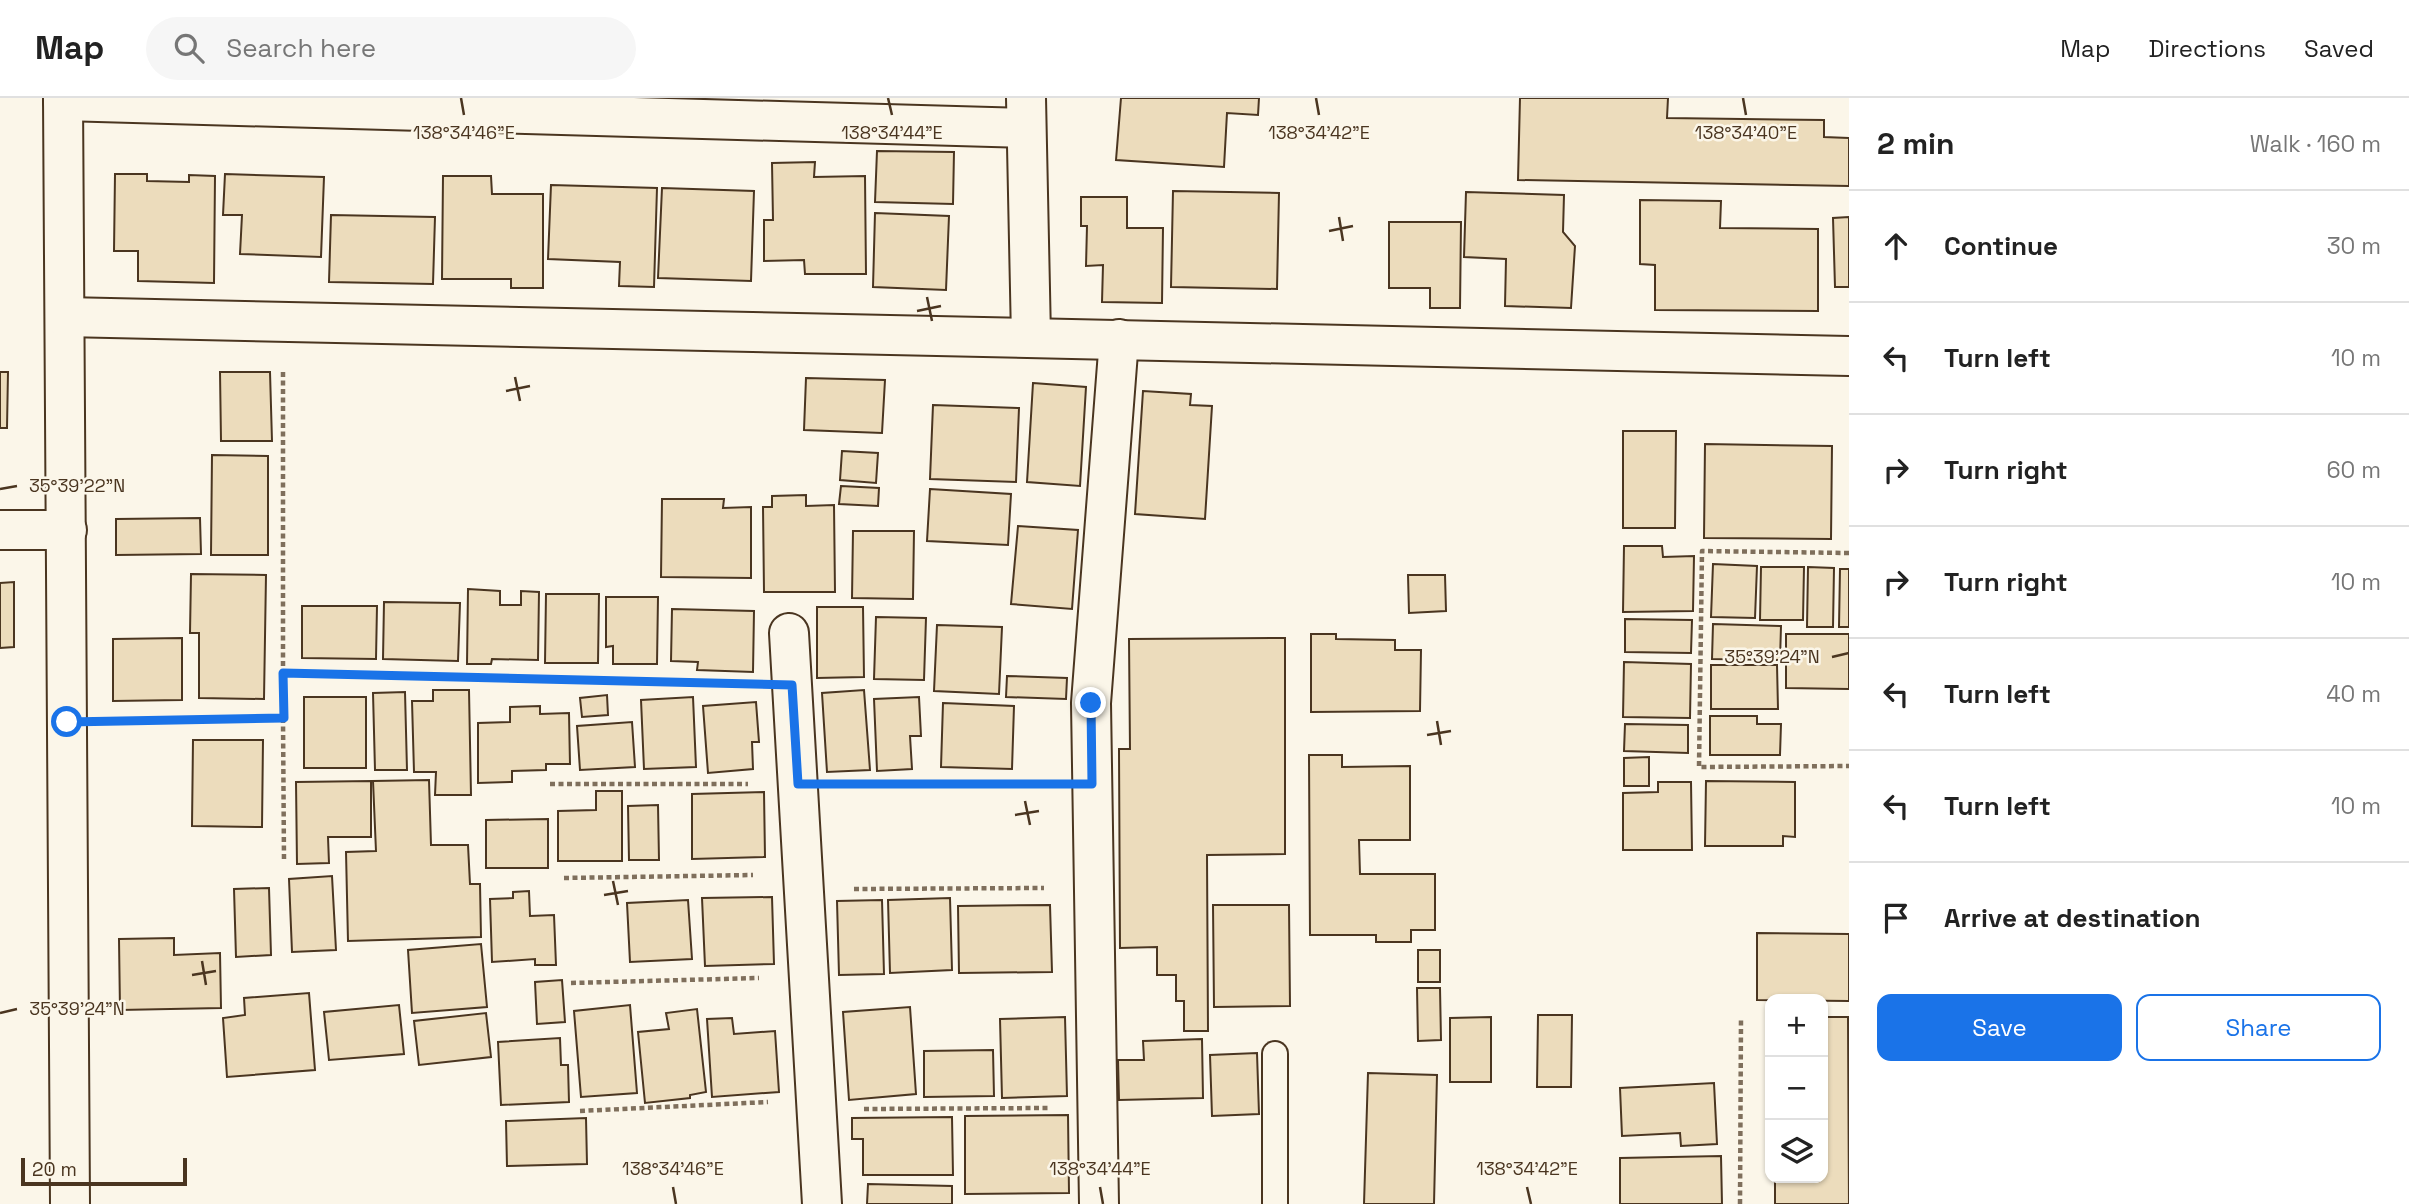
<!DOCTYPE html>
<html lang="en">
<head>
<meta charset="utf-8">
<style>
	body { margin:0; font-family:"Space Grotesk",sans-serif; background:#f6f6f6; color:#222 }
	.controls { position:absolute; right:21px; bottom:21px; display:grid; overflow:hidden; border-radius:14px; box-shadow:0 2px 5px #0004 }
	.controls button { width:63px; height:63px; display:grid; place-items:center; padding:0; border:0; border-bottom:2px solid #e0e0e0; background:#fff; color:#222; font:35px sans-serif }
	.scale { position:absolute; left:21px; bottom:18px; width:166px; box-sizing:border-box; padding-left:7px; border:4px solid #4a3520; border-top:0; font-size:19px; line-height:24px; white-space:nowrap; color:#4a3520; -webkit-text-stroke:5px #fbf6e9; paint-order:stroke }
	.stop { position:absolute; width:21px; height:21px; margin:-16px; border:5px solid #1a73e8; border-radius:50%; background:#fff }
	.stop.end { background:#1a73e8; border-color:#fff; box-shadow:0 2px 7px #0008 }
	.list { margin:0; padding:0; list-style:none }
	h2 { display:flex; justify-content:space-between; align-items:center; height:91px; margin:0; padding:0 28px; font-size:30px }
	h2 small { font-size:23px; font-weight:400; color:#767676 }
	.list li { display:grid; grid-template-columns:46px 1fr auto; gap:21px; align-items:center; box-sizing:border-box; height:112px; padding:0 28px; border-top:2px solid #e0e0e0 }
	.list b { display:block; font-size:26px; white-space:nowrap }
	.list em { font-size:23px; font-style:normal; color:#767676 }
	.actions { display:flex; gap:14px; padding:21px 28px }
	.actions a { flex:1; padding:16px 0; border:2px solid #1a73e8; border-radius:14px; text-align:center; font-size:24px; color:#1a73e8 }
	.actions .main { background:#1a73e8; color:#fff }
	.icon { flex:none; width:38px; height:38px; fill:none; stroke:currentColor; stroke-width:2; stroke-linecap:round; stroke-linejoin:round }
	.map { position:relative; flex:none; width:1849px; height:1106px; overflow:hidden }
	header { display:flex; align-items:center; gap:42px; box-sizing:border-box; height:98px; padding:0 35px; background:#fff; border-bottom:2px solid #e0e0e0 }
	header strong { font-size:33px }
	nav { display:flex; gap:38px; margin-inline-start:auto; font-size:24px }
	.search { width:490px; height:63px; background:#f6f6f6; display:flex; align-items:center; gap:18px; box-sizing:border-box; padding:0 24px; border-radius:38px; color:#767676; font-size:26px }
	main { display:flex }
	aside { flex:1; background:#fff }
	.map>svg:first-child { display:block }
</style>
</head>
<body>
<header>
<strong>Map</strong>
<div class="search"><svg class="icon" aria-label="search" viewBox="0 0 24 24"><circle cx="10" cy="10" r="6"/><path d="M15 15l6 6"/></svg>Search here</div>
<nav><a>Map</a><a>Directions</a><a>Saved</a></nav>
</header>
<main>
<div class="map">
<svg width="1849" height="1106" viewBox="0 0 1849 1106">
	<rect width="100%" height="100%" fill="#fbf6e9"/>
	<g fill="#ecdcbc" stroke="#4a3520" stroke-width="2">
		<path d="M 1121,0 L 1259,0 L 1258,17 L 1227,15 L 1224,69 L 1116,62 Z"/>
		<path d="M 1520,0 L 1668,0 L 1667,20 L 1824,22 L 1824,39 L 1849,40 L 1849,88 L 1518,82 Z"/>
		<path d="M 877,53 L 954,54 L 953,106 L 875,104 Z"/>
		<path d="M 815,64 L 814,79 L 865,78 L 866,176 L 805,176 L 804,162 L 764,163 L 764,122 L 773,122 L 772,65 Z"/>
		<path d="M 115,76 L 147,76 L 147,83 L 189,84 L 189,77 L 215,78 L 214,185 L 138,183 L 138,153 L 114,153 Z"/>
		<path d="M 225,76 L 324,79 L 321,159 L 240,156 L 242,117 L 223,117 Z"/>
		<path d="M 443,78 L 491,78 L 492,96 L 543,96 L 543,190 L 511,190 L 511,181 L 442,181 Z"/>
		<path d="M 551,87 L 657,90 L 654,189 L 619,188 L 620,164 L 548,161 Z"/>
		<path d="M 662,90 L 754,93 L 751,183 L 658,180 Z"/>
		<path d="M 1173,93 L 1279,95 L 1277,191 L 1171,189 Z"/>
		<path d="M 1466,94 L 1564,97 L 1563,134 L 1575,148 L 1571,210 L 1505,208 L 1506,161 L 1464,159 Z"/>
		<path d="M 1081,99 L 1127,99 L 1127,130 L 1163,130 L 1162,205 L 1102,204 L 1103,167 L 1086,168 L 1087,128 L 1081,128 Z"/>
		<path d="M 1640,102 L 1721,103 L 1720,130 L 1818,131 L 1818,213 L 1655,212 L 1655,167 L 1640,166 Z"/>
		<path d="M 875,115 L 949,118 L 946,192 L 873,189 Z"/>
		<path d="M 331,117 L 435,119 L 433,186 L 329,184 Z"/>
		<path d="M 1849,119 L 1849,189 L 1835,189 L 1833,120 Z"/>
		<path d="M 1389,124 L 1461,124 L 1460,210 L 1430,210 L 1430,190 L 1389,190 Z"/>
		<path d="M 0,274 L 8,274 L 7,330 L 0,330 Z"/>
		<path d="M 220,274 L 270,274 L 272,343 L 221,343 Z"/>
		<path d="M 806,280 L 885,282 L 882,335 L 804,332 Z"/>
		<path d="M 1033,285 L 1086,289 L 1080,388 L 1027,384 Z"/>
		<path d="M 1143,293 L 1191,296 L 1190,307 L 1212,308 L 1205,421 L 1135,416 Z"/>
		<path d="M 933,307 L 1019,310 L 1016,384 L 930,381 Z"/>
		<path d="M 1623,333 L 1676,333 L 1675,430 L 1623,430 Z"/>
		<path d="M 1705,346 L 1832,348 L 1831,441 L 1704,440 Z"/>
		<path d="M 842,353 L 878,355 L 876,385 L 840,382 Z"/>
		<path d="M 212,357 L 268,358 L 268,457 L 211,457 Z"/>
		<path d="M 841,388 L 879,390 L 878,408 L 839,406 Z"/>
		<path d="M 930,391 L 1011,396 L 1008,447 L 927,443 Z"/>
		<path d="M 806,397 L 806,408 L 834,407 L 835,494 L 764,494 L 763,409 L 772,409 L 772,398 Z"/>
		<path d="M 662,401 L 724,401 L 723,410 L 751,409 L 751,480 L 661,479 Z"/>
		<path d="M 200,420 L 201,456 L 116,457 L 116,421 Z"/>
		<path d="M 1018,428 L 1078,432 L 1072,511 L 1011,506 Z"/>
		<path d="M 853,433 L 914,433 L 913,501 L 852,500 Z"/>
		<path d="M 1624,448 L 1662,448 L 1663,459 L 1694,458 L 1693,513 L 1623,514 Z"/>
		<path d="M 1713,466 L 1757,468 L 1755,520 L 1711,519 Z"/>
		<path d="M 1761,469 L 1804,469 L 1803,522 L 1760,522 Z"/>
		<path d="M 1808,469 L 1834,470 L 1833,529 L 1807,529 Z"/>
		<path d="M 1840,471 L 1849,471 L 1849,529 L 1839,529 Z"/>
		<path d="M 191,476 L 266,477 L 264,601 L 199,600 L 199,535 L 190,535 Z"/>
		<path d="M 1408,477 L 1445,477 L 1446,513 L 1409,515 Z"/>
		<path d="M 14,484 L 14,549 L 0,550 L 0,485 Z"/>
		<path d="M 468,491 L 500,493 L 500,507 L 521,507 L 521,493 L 539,494 L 538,562 L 492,561 L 491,566 L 467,566 Z"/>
		<path d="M 546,496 L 599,496 L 598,565 L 545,565 Z"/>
		<path d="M 606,499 L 658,499 L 657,566 L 613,566 L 613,548 L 606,549 Z"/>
		<path d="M 384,504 L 460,505 L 458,563 L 383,561 Z"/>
		<path d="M 302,508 L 377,508 L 376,561 L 302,560 Z"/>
		<path d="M 817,509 L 863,509 L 864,579 L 817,580 Z"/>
		<path d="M 672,511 L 754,513 L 753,574 L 697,572 L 698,564 L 671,563 Z"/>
		<path d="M 876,519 L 926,520 L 924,582 L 874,581 Z"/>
		<path d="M 1625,521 L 1692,522 L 1691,555 L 1625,554 Z"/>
		<path d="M 1713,526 L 1781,528 L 1780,562 L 1712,561 Z"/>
		<path d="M 937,527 L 1002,529 L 999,596 L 934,593 Z"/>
		<path d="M 1311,536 L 1336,536 L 1336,541 L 1395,542 L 1395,552 L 1421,552 L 1420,613 L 1311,614 Z"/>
		<path d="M 1786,536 L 1849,536 L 1849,591 L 1786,590 Z"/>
		<path d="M 182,540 L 182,602 L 113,603 L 113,541 Z"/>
		<path d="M 1285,540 L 1285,756 L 1207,757 L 1208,933 L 1184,933 L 1184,903 L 1176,903 L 1176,877 L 1157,877 L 1157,849 L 1120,850 L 1119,651 L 1130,651 L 1129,541 Z"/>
		<path d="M 1624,564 L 1691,566 L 1690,620 L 1623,619 Z"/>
		<path d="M 1711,567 L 1777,567 L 1778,611 L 1711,611 Z"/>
		<path d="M 1007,578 L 1067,580 L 1066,601 L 1006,599 Z"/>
		<path d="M 433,592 L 469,592 L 471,697 L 435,697 L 436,674 L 414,674 L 412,603 L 433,603 Z"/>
		<path d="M 864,592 L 870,672 L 827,674 L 822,595 Z"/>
		<path d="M 405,594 L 407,672 L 375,672 L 373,595 Z"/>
		<path d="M 607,597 L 608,617 L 582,619 L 580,600 Z"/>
		<rect x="304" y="599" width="62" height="71"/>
		<path d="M 693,599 L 696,669 L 644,671 L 641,602 Z"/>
		<path d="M 919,599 L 921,638 L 910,638 L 912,671 L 877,673 L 874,601 Z"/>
		<path d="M 756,604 L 759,644 L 752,644 L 753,671 L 708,675 L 703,608 Z"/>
		<path d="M 943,605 L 1014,608 L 1012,671 L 941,669 Z"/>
		<path d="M 540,608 L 540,616 L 569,615 L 570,666 L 546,666 L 546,672 L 512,673 L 512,684 L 478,685 L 478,625 L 510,624 L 510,609 Z"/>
		<path d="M 1710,618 L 1757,618 L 1757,626 L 1781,626 L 1780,657 L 1710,657 Z"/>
		<path d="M 632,624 L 635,669 L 580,672 L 577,628 Z"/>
		<path d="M 1625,626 L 1688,627 L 1688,655 L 1624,653 Z"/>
		<path d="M 193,642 L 263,642 L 262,729 L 192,728 Z"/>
		<path d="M 1309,657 L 1342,657 L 1342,669 L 1410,668 L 1410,742 L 1359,742 L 1360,776 L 1435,776 L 1435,832 L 1411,832 L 1411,844 L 1376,844 L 1376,837 L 1310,837 Z"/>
		<path d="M 1649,659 L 1649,688 L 1624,688 L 1624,660 Z"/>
		<path d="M 429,682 L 431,747 L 468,747 L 470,786 L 480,786 L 481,839 L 348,843 L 346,754 L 376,753 L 373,683 Z"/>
		<path d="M 371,683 L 371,739 L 328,739 L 329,765 L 297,766 L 296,684 Z"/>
		<path d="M 1706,683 L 1795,684 L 1795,739 L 1783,738 L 1783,748 L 1705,748 Z"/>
		<path d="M 1658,684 L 1691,684 L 1692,752 L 1623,752 L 1623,695 L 1658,694 Z"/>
		<path d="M 596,693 L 622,693 L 622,763 L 558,763 L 558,713 L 596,712 Z"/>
		<path d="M 764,694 L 765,759 L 692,761 L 692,696 Z"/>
		<path d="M 658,707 L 659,762 L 629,762 L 628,708 Z"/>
		<path d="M 548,721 L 548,770 L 486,770 L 486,722 Z"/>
		<path d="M 332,778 L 336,852 L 292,854 L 289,781 Z"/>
		<path d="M 269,790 L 271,857 L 236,859 L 234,791 Z"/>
		<path d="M 529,793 L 530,818 L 554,817 L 556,867 L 535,867 L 535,861 L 492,864 L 490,801 L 513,800 L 513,794 Z"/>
		<path d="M 772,799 L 774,866 L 705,868 L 702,800 Z"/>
		<path d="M 950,800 L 952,872 L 890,875 L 888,802 Z"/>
		<path d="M 688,802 L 692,861 L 630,864 L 627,805 Z"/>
		<path d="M 882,802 L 884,876 L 839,877 L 837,803 Z"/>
		<path d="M 1050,807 L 1052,874 L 959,875 L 958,808 Z"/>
		<path d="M 1213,807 L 1289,807 L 1290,908 L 1214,909 Z"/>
		<path d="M 1757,835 L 1849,836 L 1849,903 L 1757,902 Z"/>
		<path d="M 174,840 L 174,857 L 220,855 L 221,910 L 120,912 L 119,841 Z"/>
		<path d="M 481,846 L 487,909 L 412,915 L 408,852 Z"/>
		<rect x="1418" y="852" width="22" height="32"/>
		<path d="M 562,882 L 565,924 L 537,926 L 535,884 Z"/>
		<path d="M 1417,890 L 1440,890 L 1441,942 L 1418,943 Z"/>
		<path d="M 309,895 L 315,972 L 227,979 L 223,920 L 245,917 L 244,900 Z"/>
		<path d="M 399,907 L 404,956 L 329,962 L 324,914 Z"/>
		<path d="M 630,907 L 637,995 L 581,999 L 574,913 Z"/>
		<path d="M 910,909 L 916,996 L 849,1002 L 843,914 Z"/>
		<path d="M 697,911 L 706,994 L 690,997 L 690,1000 L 645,1005 L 638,934 L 669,931 L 666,915 Z"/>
		<path d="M 486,915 L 491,959 L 419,967 L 414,923 Z"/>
		<path d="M 1538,917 L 1572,917 L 1571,989 L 1537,989 Z"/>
		<path d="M 1065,919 L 1067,998 L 1002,1000 L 1000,921 Z"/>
		<path d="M 1491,919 L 1491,984 L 1450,984 L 1450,920 Z"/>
		<path d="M 1823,919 L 1848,919 L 1849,1106 L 1775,1106 L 1775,1080 L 1823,1080 Z"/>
		<path d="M 732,920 L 734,936 L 775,933 L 779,994 L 712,999 L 707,921 Z"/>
		<path d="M 560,940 L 561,967 L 568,967 L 569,1004 L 501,1007 L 498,944 Z"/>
		<path d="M 1202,941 L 1203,1000 L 1119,1002 L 1118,962 L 1144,962 L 1143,943 Z"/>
		<path d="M 993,952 L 994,998 L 924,999 L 924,953 Z"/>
		<path d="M 1257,955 L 1259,1016 L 1212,1018 L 1210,957 Z"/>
		<path d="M 1368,975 L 1437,977 L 1434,1106 L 1364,1106 Z"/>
		<path d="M 1714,985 L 1717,1046 L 1681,1048 L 1680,1035 L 1622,1038 L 1620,990 Z"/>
		<path d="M 1068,1017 L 1069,1095 L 965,1096 L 965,1018 Z"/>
		<path d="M 952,1019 L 953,1077 L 863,1077 L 863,1041 L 852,1041 L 852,1020 Z"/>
		<path d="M 586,1020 L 587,1066 L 507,1068 L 506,1023 Z"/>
		<path d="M 1721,1058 L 1722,1106 L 1620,1106 L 1620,1060 Z"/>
		<path d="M 868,1086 L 952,1088 L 952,1106 L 867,1106 Z"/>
	</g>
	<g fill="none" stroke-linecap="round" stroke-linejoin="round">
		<g stroke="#4a3520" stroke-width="28">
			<path id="lane" d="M 1275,956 L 1275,1106"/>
		</g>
		<g stroke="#4a3520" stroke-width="42">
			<g id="street">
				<path d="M 63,3 L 1026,30"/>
				<path d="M 0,432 L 67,432"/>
				<path d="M 789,535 L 822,1106"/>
				<path d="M 1099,1106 L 1091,605 L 1119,241"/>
			</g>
		</g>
		<g stroke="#4a3520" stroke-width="42">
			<g id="secondary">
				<path d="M 63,0 L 70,1106"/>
				<path d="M 1026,0 L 1031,239"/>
				<path d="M 65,219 L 1849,258"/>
			</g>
		</g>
		<g stroke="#7f6f5c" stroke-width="4.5" stroke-dasharray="5 3.5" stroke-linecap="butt">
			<path d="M 1849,455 L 1702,453 L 1699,669 L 1849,668"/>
			<path d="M 283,575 L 744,586"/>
			<path d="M 283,620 L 284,762"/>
			<path d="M 114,623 L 283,620 L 283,273"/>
			<path d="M 550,686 L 748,686"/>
			<path d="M 845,686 L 1042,686"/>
			<path d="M 564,780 L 753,777"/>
			<path d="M 854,791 L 1044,790"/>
			<path d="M 571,885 L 759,880"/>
			<path d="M 864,1011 L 1048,1010"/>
			<path d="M 580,1013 L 768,1004"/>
			<path d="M 1740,1106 L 1741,920"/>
		</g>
		<use href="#lane" stroke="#fbf6e9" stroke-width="24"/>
		<use href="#street" stroke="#fbf6e9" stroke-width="38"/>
		<use href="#secondary" stroke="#fbf6e9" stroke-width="38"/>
	</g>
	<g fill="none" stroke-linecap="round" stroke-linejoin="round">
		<path stroke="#1a73e8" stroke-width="9" d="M 67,624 L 284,620 L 283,575 L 792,587 L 798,686 L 1092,686 L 1091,605"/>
	</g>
	<path fill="none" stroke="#4a3520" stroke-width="2.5" d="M 461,0 L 464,17M 888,0 L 892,17M 1316,0 L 1319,17M 1743,0 L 1746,17M 1339,119 L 1343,143M 1329,133 L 1353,128M 927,199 L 932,223M 917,213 L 941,208M 515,279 L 520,303M 506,293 L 530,288M 0,391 L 17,388M 1832,559 L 1849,555M 1437,623 L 1441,647M 1427,637 L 1451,633M 1025,703 L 1030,727M 1015,717 L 1039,713M 613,783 L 618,807M 604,797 L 628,793M 202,863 L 206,887M 192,877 L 216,873M 0,915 L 17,911M 673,1089 L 676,1106M 1100,1089 L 1103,1106M 1527,1089 L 1531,1106"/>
	<g font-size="18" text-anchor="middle" fill="#4a3520" stroke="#fbf6e9" stroke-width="5" stroke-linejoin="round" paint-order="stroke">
		<text x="464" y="41">138°34'46"E</text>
		<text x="892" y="41">138°34'44"E</text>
		<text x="1319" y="41">138°34'42"E</text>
		<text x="1746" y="41">138°34'40"E</text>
		<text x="77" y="394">35°39'22"N</text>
		<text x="1772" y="565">35°39'24"N</text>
		<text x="77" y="917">35°39'24"N</text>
		<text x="673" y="1077">138°34'46"E</text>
		<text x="1100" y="1077">138°34'44"E</text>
		<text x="1527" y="1077">138°34'42"E</text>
	</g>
</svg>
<div class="controls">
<button>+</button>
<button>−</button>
<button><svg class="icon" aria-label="layers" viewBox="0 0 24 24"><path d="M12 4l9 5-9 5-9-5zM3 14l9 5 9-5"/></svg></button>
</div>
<div class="scale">20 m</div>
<div class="stop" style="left:67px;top:624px"></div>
<div class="stop end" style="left:1091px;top:605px"></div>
</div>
<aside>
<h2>2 min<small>Walk · 160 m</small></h2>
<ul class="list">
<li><svg class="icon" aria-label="ahead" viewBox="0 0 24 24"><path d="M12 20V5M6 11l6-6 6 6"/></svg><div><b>Continue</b></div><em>30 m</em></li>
<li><svg class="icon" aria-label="left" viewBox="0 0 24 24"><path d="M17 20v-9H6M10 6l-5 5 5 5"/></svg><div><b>Turn left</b></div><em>10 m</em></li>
<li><svg class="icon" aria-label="right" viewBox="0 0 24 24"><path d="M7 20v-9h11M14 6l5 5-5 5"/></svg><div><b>Turn right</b></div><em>60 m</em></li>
<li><svg class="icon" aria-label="right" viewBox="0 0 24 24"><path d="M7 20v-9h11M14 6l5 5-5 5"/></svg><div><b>Turn right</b></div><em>10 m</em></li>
<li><svg class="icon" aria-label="left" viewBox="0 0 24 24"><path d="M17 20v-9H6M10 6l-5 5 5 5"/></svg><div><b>Turn left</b></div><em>40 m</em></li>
<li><svg class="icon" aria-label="left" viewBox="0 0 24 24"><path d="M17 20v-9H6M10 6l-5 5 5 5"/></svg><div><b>Turn left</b></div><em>10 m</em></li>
<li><svg class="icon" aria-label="arrive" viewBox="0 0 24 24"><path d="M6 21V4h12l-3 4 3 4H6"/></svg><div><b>Arrive at destination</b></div></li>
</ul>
<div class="actions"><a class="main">Save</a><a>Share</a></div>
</aside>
</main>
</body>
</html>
